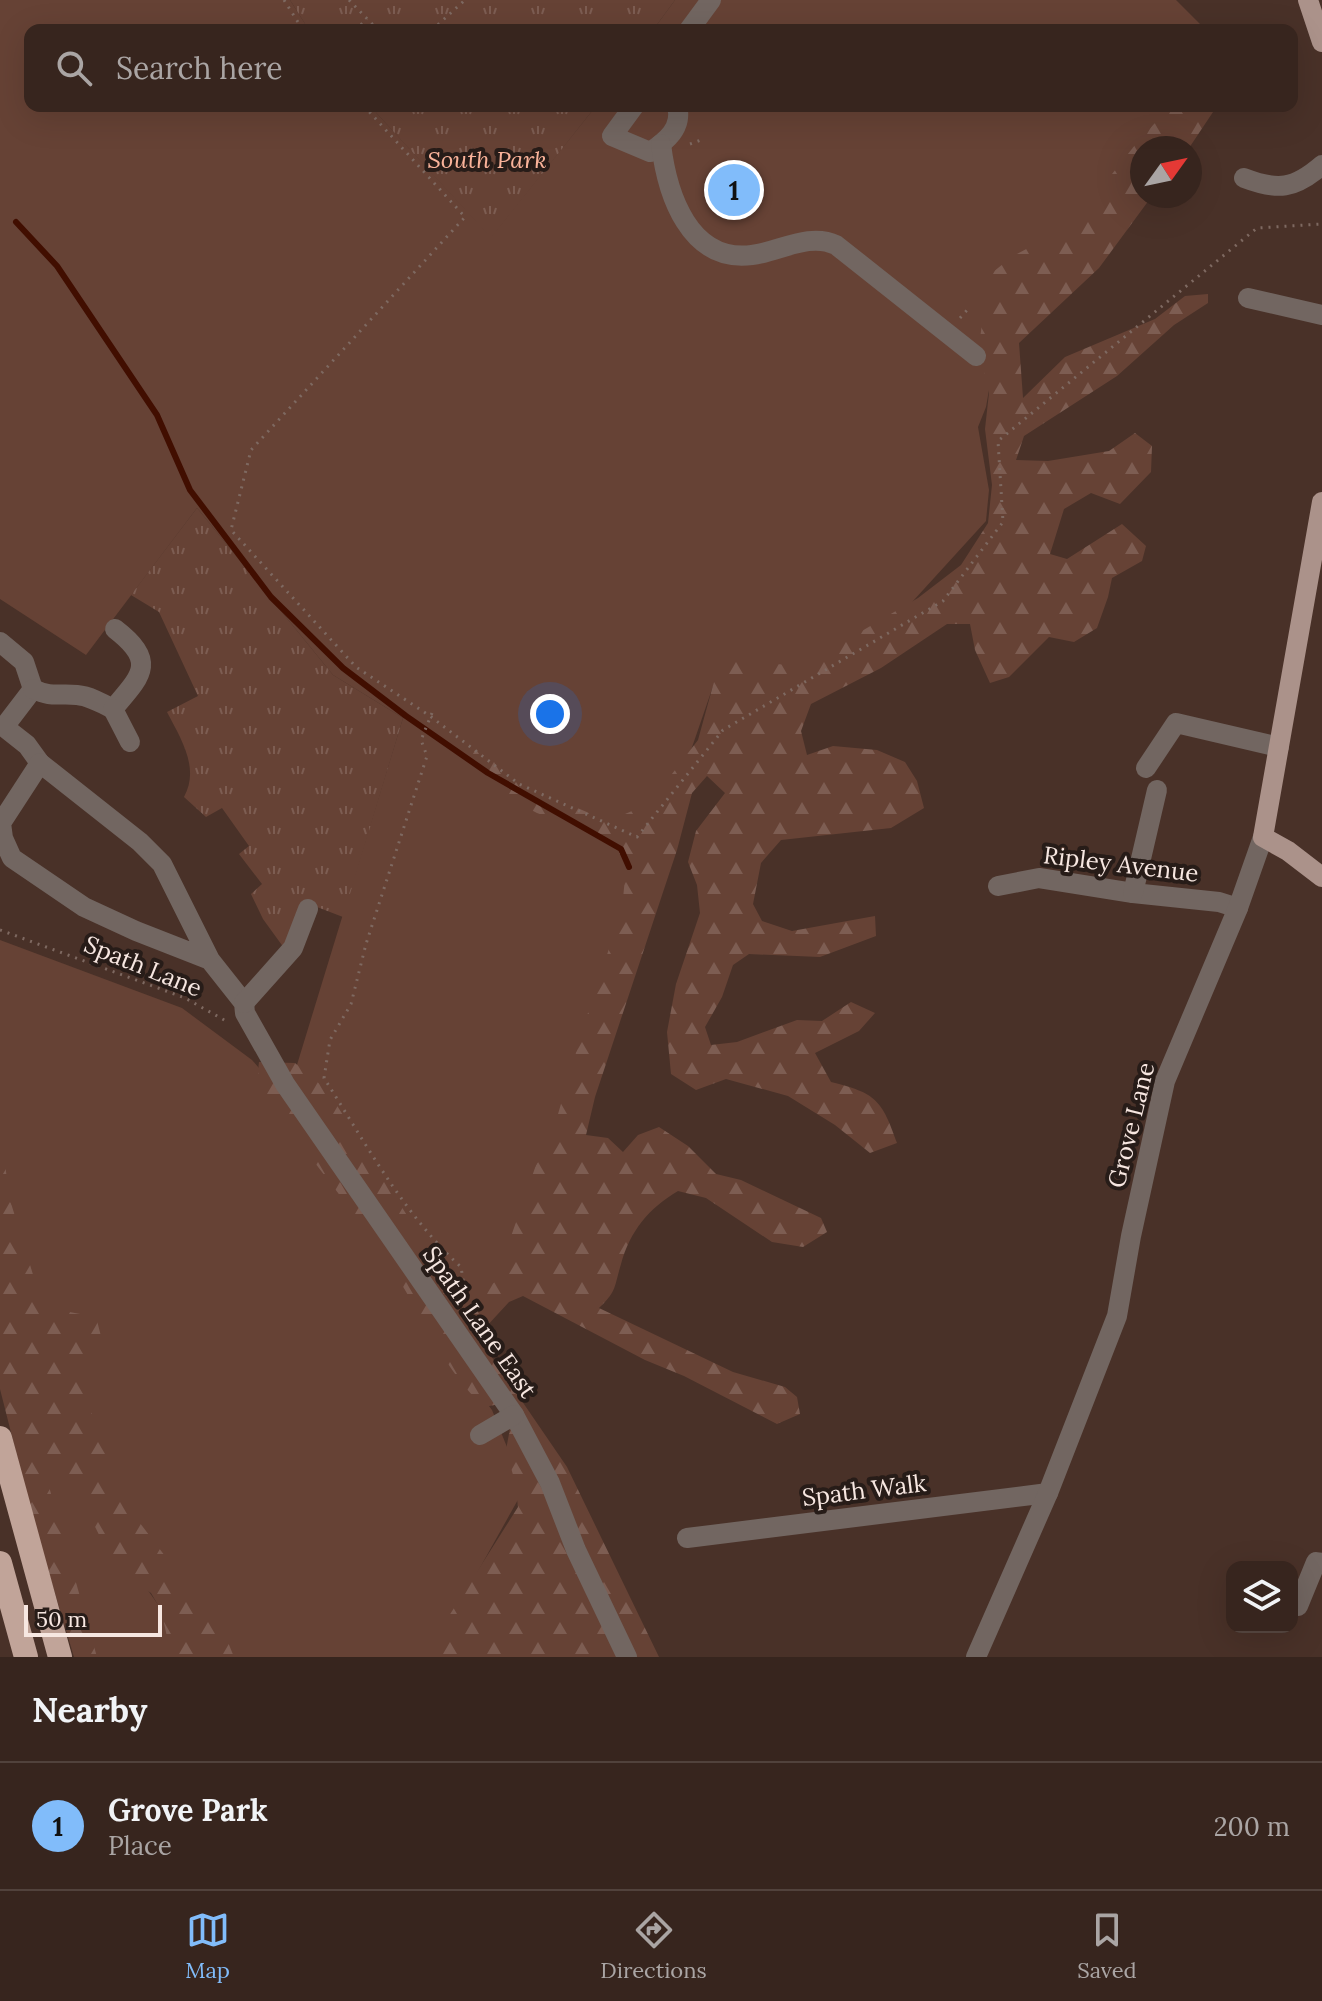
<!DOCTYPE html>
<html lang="en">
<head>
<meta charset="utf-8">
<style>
	body { margin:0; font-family:Lora,serif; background:#3e2d27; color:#f1f3f6 }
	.controls { position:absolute; right:24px; bottom:24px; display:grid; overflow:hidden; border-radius:16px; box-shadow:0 8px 32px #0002 }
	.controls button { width:72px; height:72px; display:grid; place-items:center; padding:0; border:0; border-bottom:2px solid #51423c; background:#37251e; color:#f1f3f6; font:40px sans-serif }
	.compass { position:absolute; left:1130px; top:136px; width:72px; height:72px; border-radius:50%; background:#37251e; box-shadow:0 8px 32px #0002; rotate:57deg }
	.scale { position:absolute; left:24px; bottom:20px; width:138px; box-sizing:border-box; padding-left:8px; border:4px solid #f7e7e1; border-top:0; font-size:22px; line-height:28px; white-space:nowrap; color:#f7e7e1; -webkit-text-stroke:6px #271c18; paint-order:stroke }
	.you { position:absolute; left:550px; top:714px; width:28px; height:28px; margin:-20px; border:6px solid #fff; border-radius:50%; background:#1a73e8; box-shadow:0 0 0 12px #1a73e833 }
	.badge { display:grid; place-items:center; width:52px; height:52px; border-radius:50%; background:#81bcfa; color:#111; font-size:26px; font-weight:700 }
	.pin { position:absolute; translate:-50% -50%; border:4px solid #fff; box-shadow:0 2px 8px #0006 }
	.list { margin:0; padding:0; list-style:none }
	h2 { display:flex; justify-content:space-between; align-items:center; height:104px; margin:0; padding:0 32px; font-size:34px }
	h2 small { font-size:26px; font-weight:400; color:#aaa5a4 }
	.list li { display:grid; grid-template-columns:52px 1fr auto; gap:24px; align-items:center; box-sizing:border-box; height:128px; padding:0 32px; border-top:2px solid #51423c }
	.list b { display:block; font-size:30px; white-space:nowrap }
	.list p { margin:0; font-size:26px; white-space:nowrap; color:#aaa5a4 }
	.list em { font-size:26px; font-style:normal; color:#aaa5a4 }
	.icon { flex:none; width:44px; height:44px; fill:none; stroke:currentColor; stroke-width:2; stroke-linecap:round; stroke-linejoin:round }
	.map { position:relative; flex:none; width:1322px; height:1657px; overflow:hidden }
	.search { position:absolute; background:#37251e; box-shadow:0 8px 32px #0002; left:24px; right:24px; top:24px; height:88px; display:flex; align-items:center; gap:20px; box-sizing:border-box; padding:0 28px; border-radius:16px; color:#aaa5a4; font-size:30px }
	.sheet { height:232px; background:#37251e }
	nav { display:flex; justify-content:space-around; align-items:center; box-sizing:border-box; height:112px; border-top:2px solid #51423c; background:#37251e; font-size:22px; color:#aaa5a4 }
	nav a { display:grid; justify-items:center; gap:4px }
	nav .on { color:#81bcfa }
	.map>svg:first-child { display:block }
</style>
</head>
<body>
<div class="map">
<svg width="1322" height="1657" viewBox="0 0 1322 1657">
	<defs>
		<pattern id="forest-firs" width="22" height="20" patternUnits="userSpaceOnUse" patternTransform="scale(2)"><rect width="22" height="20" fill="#664235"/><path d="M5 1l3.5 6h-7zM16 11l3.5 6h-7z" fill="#7d5d52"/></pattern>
		<pattern id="park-tufts" width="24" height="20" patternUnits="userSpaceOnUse" patternTransform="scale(2)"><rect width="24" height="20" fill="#664235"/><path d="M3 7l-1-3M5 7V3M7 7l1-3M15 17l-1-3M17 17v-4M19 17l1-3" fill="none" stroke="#7d5d52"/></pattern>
	</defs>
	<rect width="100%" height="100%" fill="#493128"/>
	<g fill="#664235">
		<path d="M 0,0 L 290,0 L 309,30 L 30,30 L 30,106 L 370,106 L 491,237 L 596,106 L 1192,106 L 1142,148 L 996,350 L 986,407 L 978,427 L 989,490 L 986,521 L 893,623 L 797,676 L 720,666 L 510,1276 L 469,1315 L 296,1068 L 403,718 L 333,675 L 197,508 L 86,655 L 0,599 Z"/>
		<path d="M 675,0 L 1176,0 L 1206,30 L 653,30 Z"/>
		<path d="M 0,940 L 182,1008 L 252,1060 L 272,1083 L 448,1352 L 492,1410 L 524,1489 L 430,1657 L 214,1657 L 115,1521 L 0,1214 Z"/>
		<path d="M 75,1468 L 135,1572 L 195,1657 L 87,1657 L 36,1478 Z"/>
	</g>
	<g fill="url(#forest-firs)">
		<path d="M 1171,106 L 1217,106 L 1189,148 L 1142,148 L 1142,196 L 1152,196 L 1099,268 L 1019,343 L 1023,398 L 1065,357 L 1155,319 L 1185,296 L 1208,294 L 1208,303 L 1174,325 L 1117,376 L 1024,436 L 1016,460 L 1048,461 L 1109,451 L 1135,433 L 1152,446 L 1151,472 L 1120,504 L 1091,493 L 1064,509 L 1050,554 L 1067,559 L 1122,524 L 1146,546 L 1142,561 L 1112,578 L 1108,597 L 1097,628 L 1074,642 L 1049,637 L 1009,677 L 990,683 L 975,650 L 970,624 L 947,624 L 881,668 L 811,704 L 801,731 L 807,755 L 833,746 L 877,750 L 905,762 L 917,781 L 924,808 L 891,828 L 781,840 L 761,863 L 753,904 L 762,921 L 792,931 L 875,916 L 876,936 L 820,957 L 749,954 L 733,965 L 722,997 L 705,1027 L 711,1045 L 737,1042 L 797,1020 L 822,1021 L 851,1002 L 875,1013 L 859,1031 L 815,1053 L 831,1082 C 876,1093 882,1100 897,1143 L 870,1153 L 835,1125 L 788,1096 L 726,1079 L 696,1090 L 671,1074 L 667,1032 L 676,984 L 700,913 L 697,885 L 688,862 L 696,831 L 725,793 L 707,776 L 692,793 L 677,850 L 595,1097 L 586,1135 L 608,1138 L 623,1152 L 638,1135 L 659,1127 L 688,1146 L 716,1174 L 741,1180 L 821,1218 L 827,1232 L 803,1247 L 772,1242 L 706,1198 L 678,1191 C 649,1208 630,1231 621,1264 C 614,1287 617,1291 599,1308 L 733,1372 L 785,1387 L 797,1397 L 800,1414 L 777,1424 L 684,1376 L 645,1360 L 523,1296 L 509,1302 L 485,1328 L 491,1356 L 567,1467 L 659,1657 L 423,1657 L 518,1507 L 515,1482 L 506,1450 L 511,1423 L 500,1404 L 484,1407 C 445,1371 424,1320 396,1275 C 366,1228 332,1185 298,1141 C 281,1119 254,1093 259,1062 L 295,1063 L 327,1090 L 440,1267 L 462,1293 L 470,1299 L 495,1282 L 536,1165 L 549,1145 L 584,1025 L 622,909 L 625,878 L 612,850 L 582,830 L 537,813 L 512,800 L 487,779 L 466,768 L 475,750 L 490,753 L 524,772 L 552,797 L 589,813 L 618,817 L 639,808 L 659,791 L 698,740 L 720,660 L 790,665 L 821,655 L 918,598 L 961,565 L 988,523 L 992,485 L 985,429 L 989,393 L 979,347 L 988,276 L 1013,256 L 1060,231 L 1093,198 L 1139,140 Z"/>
		<path d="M 0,1129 L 10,1200 L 43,1307 L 96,1317 L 103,1344 L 87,1365 L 82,1391 L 100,1433 L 109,1465 L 127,1506 L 225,1635 L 234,1657 L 180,1657 L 168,1641 L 161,1610 L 151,1593 L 127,1577 L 107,1551 L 73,1482 L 61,1480 L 48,1483 L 97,1657 L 74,1657 L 34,1523 L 0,1389 Z"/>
	</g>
	<g fill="url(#park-tufts)">
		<path d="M 290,0 L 675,0 L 653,30 L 309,30 Z"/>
		<path d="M 370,106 L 596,106 L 491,238 Z"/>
		<path d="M 197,508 L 333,675 L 403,718 L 343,917 L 304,902 L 284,948 L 263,919 L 251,894 L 262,884 L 239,854 L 249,846 L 222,808 L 206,817 L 184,797 C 200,768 181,739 167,712 L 198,696 L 159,612 L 131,595 Z"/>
	</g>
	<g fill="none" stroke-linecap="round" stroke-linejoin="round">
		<path stroke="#410e00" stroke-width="6" d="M 16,222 L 57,266 L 157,415 L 190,490 L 271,597 L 343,668 L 406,716 L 488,773 L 621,849 L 629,867"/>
		<g stroke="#7e6961" stroke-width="3" stroke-dasharray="2 6" stroke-linecap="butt">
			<path d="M 284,0 L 303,30"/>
			<path d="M 349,0 L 378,30"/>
			<path d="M 355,30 L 367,19"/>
			<path d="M 432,30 L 465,0"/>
			<path d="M 364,106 L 465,217 L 251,450 L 231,530 L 356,667 L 430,716 L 519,784 L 637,837 L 723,730 L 943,601 L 1003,522 L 998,441 L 1257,228 L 1322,224"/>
			<path d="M 690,144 L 701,140"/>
			<path d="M 960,318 L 969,308"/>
			<path d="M 432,713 L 421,740 L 427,756 L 366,944 L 351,1004 L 330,1040 L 324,1078 C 365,1142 404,1215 461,1267 L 464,1286 L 452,1293"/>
			<path d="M 0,930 L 185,998 L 226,1021"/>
		</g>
		<g stroke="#726661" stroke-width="20">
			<path d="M 689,30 L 711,0"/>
			<path d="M 634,106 L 612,136 L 650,152 C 666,141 683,128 677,106"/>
			<path d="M 661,144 C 667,194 689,263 752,255 C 779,252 809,232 836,245 L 976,356"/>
			<path d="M 1244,178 C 1278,191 1294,189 1322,165"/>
			<path d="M 1248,298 L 1322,315"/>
			<path d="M 0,642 L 24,662 L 33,689 L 4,727 L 27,745 L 40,763"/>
			<path d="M 33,689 C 53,698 57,693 77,695 C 89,696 102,703 113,709 C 141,676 158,662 115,629"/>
			<path d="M 113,709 L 130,742"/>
			<path d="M 1146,768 L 1176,723 L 1279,747"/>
			<path d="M 998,886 L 1039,878 L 1133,893 L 1219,902 L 1238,908"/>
			<path d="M 1133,893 L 1157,790"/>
			<path d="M 210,960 L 136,931 L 84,907 L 12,858 L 3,838 L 1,823 L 40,763 L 140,842 L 162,864 L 210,960 L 244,1003 L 245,1013 L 285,1084 L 514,1415 L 550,1483 L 576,1550 L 627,1657"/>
			<path d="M 244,1003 L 293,948 L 308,909"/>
			<path d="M 480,1435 L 514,1415"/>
			<path d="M 687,1538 L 1048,1493"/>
			<path d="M 1298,1606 L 1316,1562 L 1322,1563"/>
			<path d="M 976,1657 L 1048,1493 L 1117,1316 L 1131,1236 L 1165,1081 L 1238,908 L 1263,837"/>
		</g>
		<g stroke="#ab928a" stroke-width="20">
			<path d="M 1308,0 L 1322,42"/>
			<path d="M 1322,502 L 1263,837 L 1288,851 L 1322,877"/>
		</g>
		<g stroke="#c1a499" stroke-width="24">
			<path d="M 0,1438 L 60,1657"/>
			<path d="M 0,1563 L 26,1657"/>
		</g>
	</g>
	<g text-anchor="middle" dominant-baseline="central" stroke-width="8" stroke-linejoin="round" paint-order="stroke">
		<g font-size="24" font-style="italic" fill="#fab39a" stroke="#271c18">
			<text x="487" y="159">South Park</text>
		</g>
		<g font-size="24" fill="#f7e7e1" stroke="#271c18">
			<text transform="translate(1121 864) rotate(7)">Ripley Avenue</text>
			<text transform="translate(143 966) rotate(22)">Spath Lane</text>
			<text transform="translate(1131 1125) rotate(-76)">Grove Lane</text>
			<text transform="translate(480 1322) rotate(55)">Spath Lane East</text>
			<text transform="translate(864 1490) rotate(-7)">Spath Walk</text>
		</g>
	</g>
</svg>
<div class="controls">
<button><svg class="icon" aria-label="layers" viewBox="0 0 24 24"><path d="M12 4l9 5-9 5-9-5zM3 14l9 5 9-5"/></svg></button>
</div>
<svg class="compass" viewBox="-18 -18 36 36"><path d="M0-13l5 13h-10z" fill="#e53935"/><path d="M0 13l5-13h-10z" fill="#aaa5a4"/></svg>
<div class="scale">50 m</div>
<div class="you"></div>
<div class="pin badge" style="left:734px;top:190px">1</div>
<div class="search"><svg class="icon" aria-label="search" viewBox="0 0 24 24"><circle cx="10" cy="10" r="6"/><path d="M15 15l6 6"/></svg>Search here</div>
</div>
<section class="sheet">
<h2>Nearby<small></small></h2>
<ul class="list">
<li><span class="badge">1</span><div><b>Grove Park</b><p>Place</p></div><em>200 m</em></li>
</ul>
</section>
<nav>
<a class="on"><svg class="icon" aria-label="map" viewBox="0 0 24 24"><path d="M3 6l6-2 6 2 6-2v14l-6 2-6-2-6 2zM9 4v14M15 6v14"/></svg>Map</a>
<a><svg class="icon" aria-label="directions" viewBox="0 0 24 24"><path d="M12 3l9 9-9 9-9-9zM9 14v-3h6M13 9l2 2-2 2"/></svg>Directions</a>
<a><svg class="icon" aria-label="saved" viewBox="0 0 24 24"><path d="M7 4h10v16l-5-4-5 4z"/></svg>Saved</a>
</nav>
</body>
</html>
